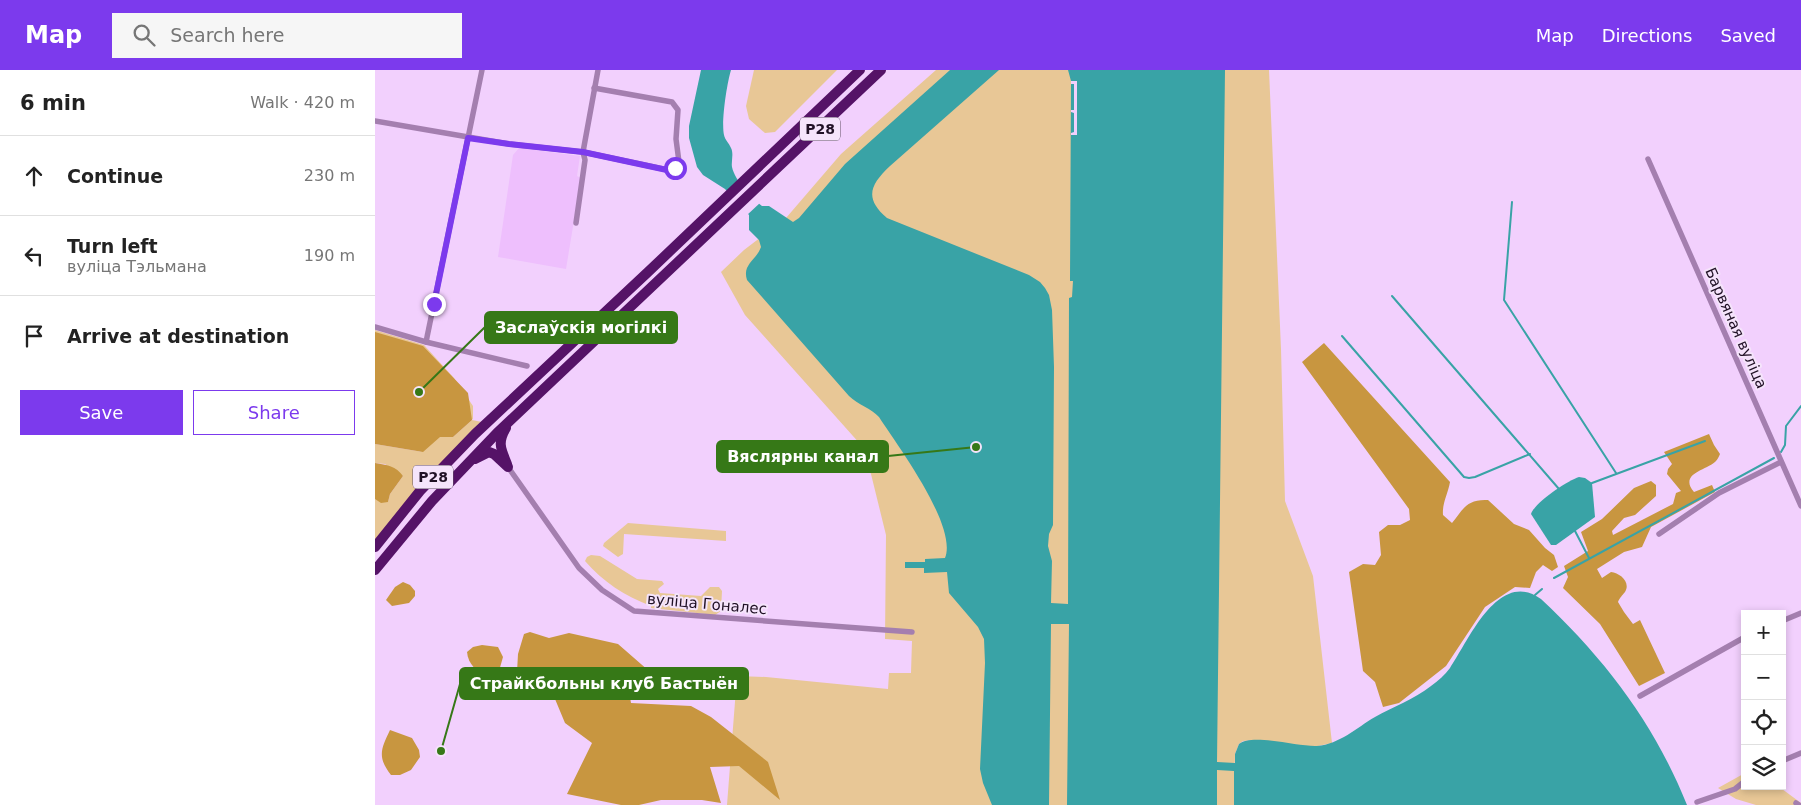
<!DOCTYPE html>
<html lang="en">
<head>
<meta charset="utf-8">
<style>
	body { margin:0; font-family:"DejaVu Sans",sans-serif; background:#f6f6f6; color:#222 }
	.controls { position:absolute; right:15px; bottom:15px; display:grid; overflow:hidden; border-radius:0px; box-shadow:0 2px 8px #0003 }
	.controls button { width:45px; height:45px; display:grid; place-items:center; padding:0; border:0; border-bottom:1px solid #e0e0e0; background:#fff; color:#222; font:25px sans-serif }
	.stop { position:absolute; width:15px; height:15px; margin:-11px; border:4px solid #7c3aed; border-radius:50%; background:#fff }
	.stop.end { background:#7c3aed; border-color:#fff; box-shadow:0 1px 5px #0008 }
	.list { margin:0; padding:0; list-style:none }
	h2 { display:flex; justify-content:space-between; align-items:center; height:65px; margin:0; padding:0 20px; font-size:21px }
	h2 small { font-size:16px; font-weight:400; color:#767676 }
	.list li { display:grid; grid-template-columns:32px 1fr auto; gap:15px; align-items:center; box-sizing:border-box; height:80px; padding:0 20px; border-top:1px solid #e0e0e0 }
	.list b { display:block; font-size:19px; white-space:nowrap }
	.list p { margin:0; font-size:16px; white-space:nowrap; color:#767676 }
	.list em { font-size:16px; font-style:normal; color:#767676 }
	.actions { display:flex; gap:10px; padding:15px 20px }
	.actions a { flex:1; padding:11px 0; border:1px solid #7c3aed; border-radius:0px; text-align:center; font-size:18px; color:#7c3aed }
	.actions .main { background:#7c3aed; color:#fff }
	.icon { flex:none; width:28px; height:28px; fill:none; stroke:currentColor; stroke-width:2; stroke-linecap:round; stroke-linejoin:round }
	.map { position:relative; flex:none; width:1426px; height:735px; overflow:hidden }
	header { display:flex; align-items:center; gap:30px; box-sizing:border-box; height:70px; padding:0 25px; background:#7c3aed; color:#fff }
	header strong { font-size:24px }
	nav { display:flex; gap:28px; margin-inline-start:auto; font-size:18px }
	.search { width:350px; height:45px; background:#f6f6f6; display:flex; align-items:center; gap:12px; box-sizing:border-box; padding:0 18px; border-radius:0px; color:#767676; font-size:19px }
	main { display:flex }
	aside { flex:1; background:#fff }
	.map>svg:first-child { display:block }
</style>
</head>
<body>
<header>
<strong>Map</strong>
<div class="search"><svg class="icon" aria-label="search" viewBox="0 0 24 24"><circle cx="10" cy="10" r="6"/><path d="M15 15l6 6"/></svg>Search here</div>
<nav><a>Map</a><a>Directions</a><a>Saved</a></nav>
</header>
<main>
<aside>
<h2>6 min<small>Walk · 420 m</small></h2>
<ul class="list">
<li><svg class="icon" aria-label="ahead" viewBox="0 0 24 24"><path d="M12 20V5M6 11l6-6 6 6"/></svg><div><b>Continue</b></div><em>230 m</em></li>
<li><svg class="icon" aria-label="left" viewBox="0 0 24 24"><path d="M17 20v-9H6M10 6l-5 5 5 5"/></svg><div><b>Turn left</b><p>вуліца Тэльмана</p></div><em>190 m</em></li>
<li><svg class="icon" aria-label="arrive" viewBox="0 0 24 24"><path d="M6 21V4h12l-3 4 3 4H6"/></svg><div><b>Arrive at destination</b></div></li>
</ul>
<div class="actions"><a class="main">Save</a><a>Share</a></div>
</aside>
<div class="map">
<svg width="1426" height="735" viewBox="0 0 1426 735">
	<rect width="100%" height="100%" fill="#f2d0fd"/>
	<path fill="#eebffd" d="M 144,78 L 205,86 L 202,106 L 206,108 L 191,199 L 123,187 L 138,85 Z"/>
	<g fill="#e8c796">
		<path d="M 379,0 L 462,0 L 400,62 L 390,63 L 374,49 L 371,36 Z"/>
		<path d="M 561,0 L 894,0 L 906,279 L 910,431 L 938,506 L 957,673 L 943,676 L 931,676 L 880,670 L 868,671 L 864,674 L 860,684 L 859,735 L 352,735 L 362,606 L 391,607 L 513,619 L 514,603 L 536,603 L 537,571 L 510,569 L 511,465 L 496,404 L 486,375 L 370,245 L 346,202 L 369,180 L 411,148 L 466,84 Z"/>
		<path d="M 0,260 L 49,275 L 79,308 L 98,336 L 98,349 L 69,367 L 78,367 L 97,350 L 107,352 L 48,411 L 0,470 L 0,429 L 13,432 L 15,424 L 28,406 L 10,394 L 0,393 L 0,374 L 48,382 L 0,367 Z"/>
		<path d="M 253,453 L 351,461 L 351,471 L 249,464 L 248,484 L 243,487 L 228,476 L 229,473 Z"/>
		<path d="M 216,485 L 225,486 L 262,509 L 287,511 L 289,514 L 283,519 L 285,523 L 326,526 L 335,517 L 344,517 L 347,521 L 346,541 L 340,545 L 276,538 L 276,536 C 250,526 228,512 210,491 L 212,487 Z"/>
		<path d="M 1370,703 L 1370,716 L 1403,716 L 1426,733 L 1426,735 L 1381,735 L 1361,729 L 1343,718 Z"/>
	</g>
	<g fill="#c89640">
		<path d="M 0,262 L 48,276 L 93,323 L 97,350 L 78,367 L 65,367 L 48,382 L 0,374 Z"/>
		<path d="M 949,273 L 1075,412 C 1073,424 1067,433 1068,445 L 1077,453 C 1089,438 1092,429 1113,430 L 1139,454 L 1154,460 L 1170,478 L 1179,485 L 1183,497 L 1177,501 L 1168,495 L 1161,502 L 1155,518 L 1140,517 L 1110,537 L 1071,596 L 1024,633 L 1008,637 L 1000,612 L 988,601 L 974,502 L 988,494 L 1000,495 L 1006,485 L 1004,462 L 1013,455 L 1025,455 L 1035,450 L 1034,439 L 927,292 Z"/>
		<path d="M 1334,364 L 1339,375 L 1345,384 C 1344,386 1343,389 1341,391 C 1333,400 1303,403 1319,422 L 1337,415 L 1340,422 L 1276,457 L 1267,477 L 1249,482 L 1222,499 L 1227,508 L 1236,502 C 1245,503 1256,512 1250,522 C 1247,526 1245,527 1243,532 L 1249,542 L 1258,554 L 1265,550 L 1290,603 L 1264,616 L 1225,554 L 1188,518 L 1193,507 L 1189,496 L 1213,481 L 1206,462 L 1227,449 L 1259,418 L 1276,411 L 1281,415 L 1281,426 L 1260,445 L 1249,448 L 1237,461 L 1238,465 L 1298,434 L 1301,423 L 1306,421 L 1292,404 L 1293,399 L 1297,394 L 1289,382 Z"/>
		<path d="M 0,393 C 12,395 21,396 28,406 L 15,424 L 13,432 L 6,433 L 0,429 Z"/>
		<path d="M 28,512 L 35,515 L 40,521 L 40,526 L 34,533 L 17,536 L 11,530 L 20,517 Z"/>
		<path d="M 155,562 L 174,568 L 194,563 L 243,574 L 282,608 L 251,604 L 256,633 L 316,636 L 336,647 L 393,692 L 405,730 L 364,696 L 335,697 L 346,733 L 327,730 L 286,730 L 264,735 L 246,735 L 192,724 L 217,673 L 190,653 L 180,629 L 188,605 L 184,599 L 150,612 L 142,602 L 143,584 L 149,564 Z"/>
		<path d="M 107,575 L 123,577 L 128,587 L 124,601 L 114,606 C 102,603 93,594 92,582 L 98,577 Z"/>
		<path d="M 15,660 L 37,668 L 44,680 L 45,687 L 36,700 L 25,705 L 16,705 C 2,687 6,679 15,660 Z"/>
	</g>
	<g fill="#39a3a6">
		<path d="M 326,0 L 356,0 C 352,13 346,52 349,65 C 350,70 354,73 356,78 C 359,84 356,91 357,97 C 360,111 376,127 387,136 L 394,136 L 418,152 L 424,148 L 470,94 L 575,0 L 624,0 L 515,96 C 495,115 489,128 512,148 L 654,205 L 665,212 L 670,218 L 674,225 L 677,240 L 679,297 L 678,455 L 674,464 L 673,476 L 677,491 L 676,533 L 693,534 L 694,228 L 697,227 L 698,211 L 695,211 L 696,11 L 693,0 L 850,0 L 842,692 L 860,693 L 860,684 L 864,674 C 877,663 923,677 942,676 C 965,674 981,658 1000,647 C 1018,637 1039,629 1056,616 C 1063,611 1070,605 1075,598 C 1093,572 1123,498 1166,529 C 1230,589 1279,653 1312,735 L 859,735 L 859,701 L 842,700 L 842,735 L 692,735 L 694,554 L 676,554 L 674,735 L 617,735 L 608,713 L 605,699 L 610,593 L 609,569 L 603,557 L 574,523 L 572,502 L 549,503 L 549,498 L 530,498 L 530,492 L 550,492 L 550,489 L 570,488 C 583,456 522,375 504,347 C 496,338 483,335 474,326 L 372,210 C 367,194 381,191 386,177 L 384,170 L 374,160 L 374,145 L 350,119 L 328,105 L 322,97 L 314,68 L 314,56 Z"/>
		<path d="M 1204,407 L 1210,408 L 1217,413 L 1220,447 L 1181,475 L 1176,475 L 1156,444 C 1160,432 1192,411 1204,407 Z"/>
	</g>
	<g fill="#f2d0fd">
		<path d="M 696,11 L 702,11 L 702,65 L 696,65 L 696,63 L 699,62 L 699,43 L 696,42 L 696,40 L 699,40 L 699,14 L 696,14 Z"/>
		<path d="M 365,108 L 386,132 L 371,146 L 351,123 Z"/>
	</g>
	<g fill="none" stroke-linecap="round" stroke-linejoin="round">
		<g stroke="#39a3a6" stroke-width="2">
			<path d="M 1137,132 L 1129,230 L 1241,403"/>
			<path d="M 1017,226 L 1184,419"/>
			<path d="M 967,266 L 1089,407 L 1094,408 L 1100,407 L 1155,384"/>
			<path d="M 1406,382 L 1410,375 L 1411,356 L 1426,336"/>
			<path d="M 1217,413 L 1330,371"/>
			<path d="M 1200,461 L 1214,488"/>
			<path d="M 1179,508 L 1399,388"/>
			<path d="M 1160,525 L 1167,519"/>
		</g>
		<g stroke="#a47faf" stroke-width="5.5">
			<path d="M 0,51 L 134,74 L 208,82 L 293,100 L 300,98 L 304,92 L 301,69 L 303,40 L 297,32 L 219,18"/>
			<path d="M 1273,89 L 1426,436"/>
			<path d="M 201,153 L 210,90 L 208,82 L 223,0"/>
			<path d="M 0,257 L 51,272 L 152,296"/>
			<path d="M 51,272 L 107,0"/>
			<path d="M 133,397 L 204,498 L 227,520 L 259,541 L 537,562"/>
			<path d="M 1284,464 L 1344,423 L 1406,392"/>
			<path d="M 1407,551 L 1426,543"/>
			<path d="M 1265,626 L 1370,567"/>
			<path d="M 1407,691 L 1426,683"/>
			<path d="M 1322,732 L 1360,719 L 1370,711"/>
			<path d="M 1421,733 L 1424,735"/>
		</g>
		<g stroke="#551367" stroke-width="10">
			<path d="M 131,358 C 122,373 126,379 132,394"/>
			<path d="M 100,389 L 114,382 L 119,384 L 133,397"/>
			<path d="M 0,477 L 45,421 L 100,364 L 273,202 L 485,0"/>
			<path d="M 0,500 L 57,431 L 122,363 L 506,0"/>
		</g>
	</g>
	<g fill="none" stroke-linecap="round" stroke-linejoin="round">
		<path stroke="#7c3aed" stroke-width="6" d="M 59,234 L 93,68 L 134,74 L 208,82 L 292,100 L 300,98"/>
	</g>
	<g text-anchor="middle" dominant-baseline="central" stroke-width="4" stroke-linejoin="round" paint-order="stroke">
		<g fill="#f5e4fb" stroke="#605065" stroke-width="1">
			<rect x="425" y="47.5" width="40" height="23" rx="4"/>
			<rect x="38" y="395.5" width="40" height="23" rx="4"/>
		</g>
		<g font-size="14" font-weight="bold" fill="#201125">
			<text x="445" y="59">Р28</text>
			<text x="58" y="407">Р28</text>
		</g>
		<g font-size="15" fill="#201125" stroke="#f5e4fb">
			<text transform="translate(1361 258) rotate(66)">Барвяная вуліца</text>
			<text transform="translate(332 534) rotate(5)">вуліца Гоналес</text>
		</g>
	</g>
	<path fill="none" stroke="#367817" stroke-width="2" d="M44 322L110 257M601 377L513 386M66 681L85 614"/>
	<g fill="#367817" stroke="#f5e4fb" stroke-width="2">
		<circle cx="44" cy="322" r="5"/>
		<circle cx="601" cy="377" r="5"/>
		<circle cx="66" cy="681" r="5"/>
	</g>
	<g fill="#367817" stroke="#367817" stroke-width="2">
		<rect x="110" y="242" width="192" height="31" rx="5"/>
		<rect x="342" y="371" width="171" height="31" rx="5"/>
		<rect x="85" y="598" width="288" height="31" rx="5"/>
	</g>
	<g font-size="16" text-anchor="middle" font-weight="bold" fill="#fff">
		<text x="206" y="263">Заслаўскія могілкі</text>
		<text x="428" y="392">Вяслярны канал</text>
		<text x="229" y="619">Страйкбольны клуб Бастыён</text>
	</g>
</svg>
<div class="controls">
<button>+</button>
<button>−</button>
<button><svg class="icon" aria-label="locate" viewBox="0 0 24 24"><circle cx="12" cy="12" r="6"/><path d="M12 2v4M12 18v4M2 12h4M18 12h4"/></svg></button>
<button><svg class="icon" aria-label="layers" viewBox="0 0 24 24"><path d="M12 4l9 5-9 5-9-5zM3 14l9 5 9-5"/></svg></button>
</div>
<div class="stop" style="left:300px;top:98px"></div>
<div class="stop end" style="left:59px;top:234px"></div>
</div>
</main>
</body>
</html>
